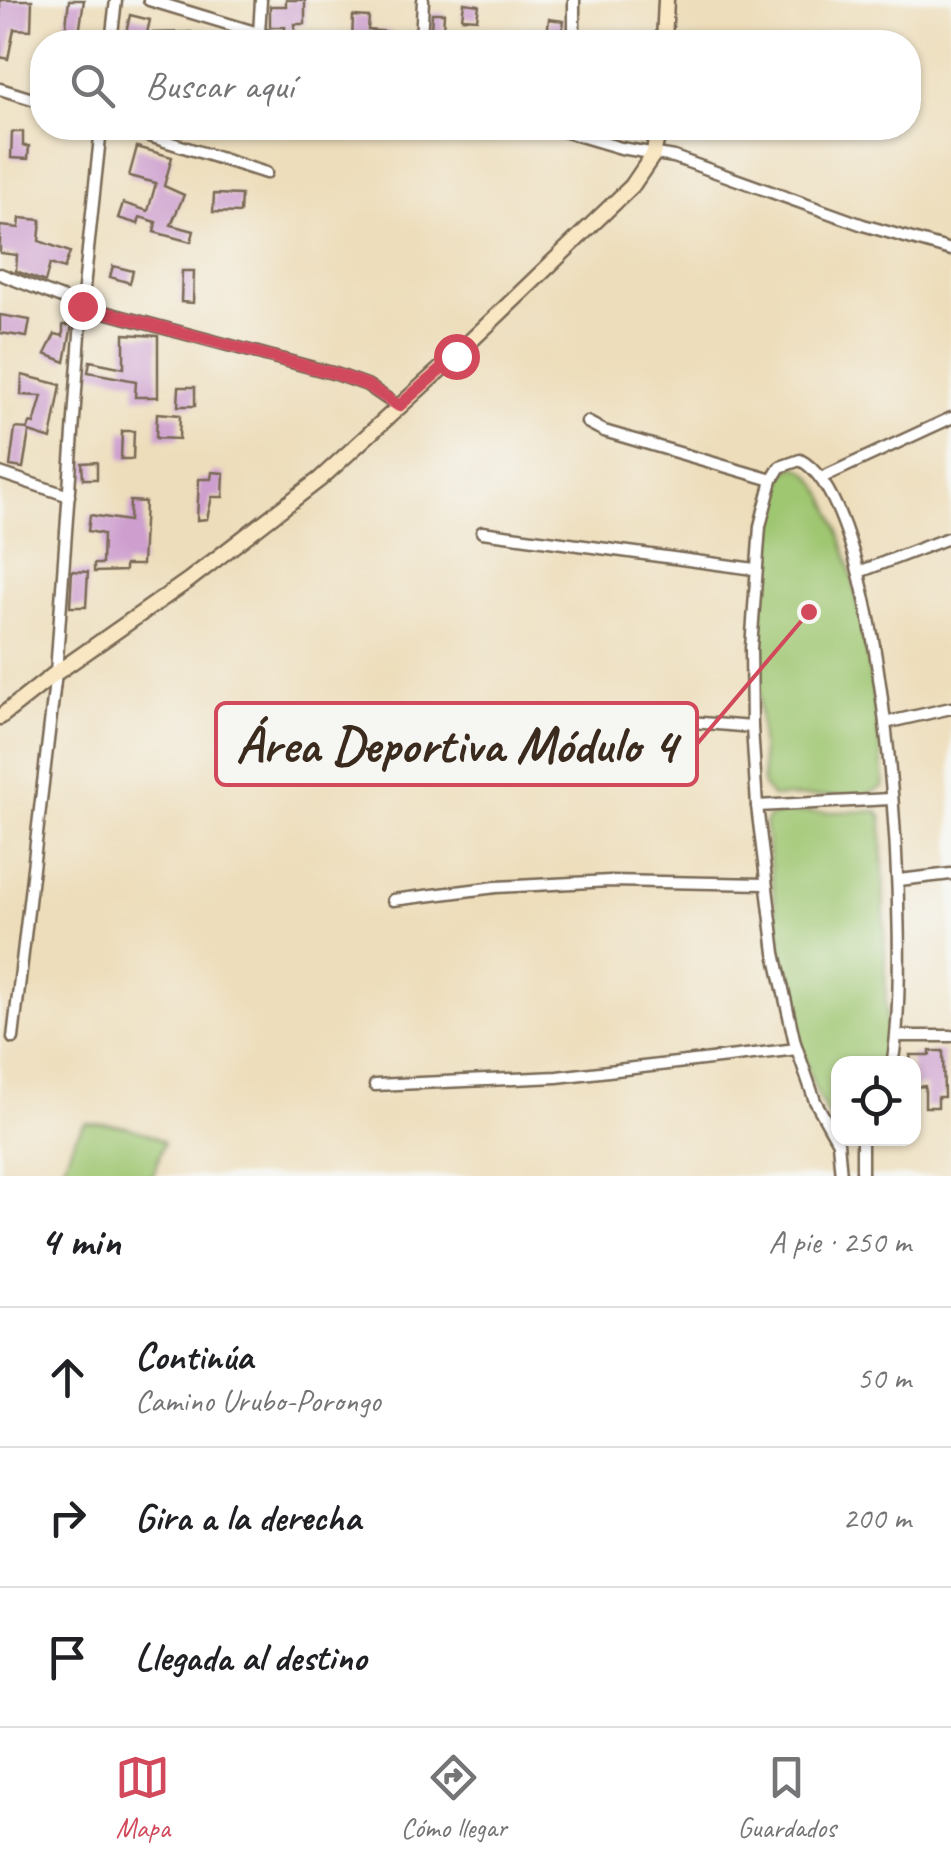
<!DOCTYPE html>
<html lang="es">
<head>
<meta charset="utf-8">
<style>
	body { margin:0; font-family:Caveat,sans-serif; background:#f2f2f2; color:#202124 }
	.controls { position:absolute; right:30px; bottom:30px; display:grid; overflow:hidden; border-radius:20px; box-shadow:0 2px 8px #0004 }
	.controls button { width:90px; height:90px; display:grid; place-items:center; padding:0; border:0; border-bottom:2px solid #e0e0e0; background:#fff; color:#202124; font:50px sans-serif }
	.stop { position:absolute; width:30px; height:30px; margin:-22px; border:8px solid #d1495b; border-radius:50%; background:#fff }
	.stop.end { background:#d1495b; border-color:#fff; box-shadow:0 2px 10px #0008 }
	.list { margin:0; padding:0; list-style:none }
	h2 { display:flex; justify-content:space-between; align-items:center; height:130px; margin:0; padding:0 40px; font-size:42px }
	h2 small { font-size:32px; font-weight:400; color:#757577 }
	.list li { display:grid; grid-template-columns:65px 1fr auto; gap:30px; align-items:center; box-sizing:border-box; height:140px; padding:0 40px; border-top:2px solid #e0e0e0 }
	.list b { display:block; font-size:38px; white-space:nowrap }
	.list p { margin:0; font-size:32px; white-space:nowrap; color:#757577 }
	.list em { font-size:32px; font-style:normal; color:#757577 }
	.icon { flex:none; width:55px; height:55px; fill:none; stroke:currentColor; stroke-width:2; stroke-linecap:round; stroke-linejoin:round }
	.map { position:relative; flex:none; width:951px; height:1176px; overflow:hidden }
	.search { position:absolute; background:#fff; box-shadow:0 2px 8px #0004; left:30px; right:30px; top:30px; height:110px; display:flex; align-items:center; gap:25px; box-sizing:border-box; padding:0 35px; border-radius:40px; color:#757577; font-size:38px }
	.sheet { height:550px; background:#fff }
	nav { display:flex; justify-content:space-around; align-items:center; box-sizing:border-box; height:140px; border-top:2px solid #e0e0e0; background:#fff; font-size:28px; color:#757577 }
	nav a { display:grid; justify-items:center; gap:5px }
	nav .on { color:#d1495b }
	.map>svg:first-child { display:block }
</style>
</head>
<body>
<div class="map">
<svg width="951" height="1176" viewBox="0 0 951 1176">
	<rect width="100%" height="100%" fill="#f6f6f2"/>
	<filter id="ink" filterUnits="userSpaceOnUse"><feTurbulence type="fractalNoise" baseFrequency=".01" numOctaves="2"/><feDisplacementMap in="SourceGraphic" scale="20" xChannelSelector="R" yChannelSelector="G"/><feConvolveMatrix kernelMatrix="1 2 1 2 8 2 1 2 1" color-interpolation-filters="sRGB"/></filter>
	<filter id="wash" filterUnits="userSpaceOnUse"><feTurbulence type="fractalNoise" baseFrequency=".0048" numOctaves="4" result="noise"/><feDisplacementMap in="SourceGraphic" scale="40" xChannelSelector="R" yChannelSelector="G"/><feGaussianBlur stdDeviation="2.25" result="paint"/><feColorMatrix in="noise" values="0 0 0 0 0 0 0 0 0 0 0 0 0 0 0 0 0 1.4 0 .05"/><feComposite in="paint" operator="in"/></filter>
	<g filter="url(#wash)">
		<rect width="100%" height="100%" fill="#edddba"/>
		<g fill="#9fc671" stroke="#6d7848" stroke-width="2.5">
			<path d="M 796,466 C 852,482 878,724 884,780 L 883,787 L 866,795 L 773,797 L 763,786 C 761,736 743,481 796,466 Z"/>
			<path d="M 877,811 L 882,818 L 887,1052 L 885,1063 L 838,1064 L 838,1130 C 789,1071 776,902 765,824 L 768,818 L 784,813 Z"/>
			<path d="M 85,1123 C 114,1123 139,1127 164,1142 L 153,1176 L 60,1176 L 74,1139 Z"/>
		</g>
		<g id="blocks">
			<g fill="#cd9ece">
				<path d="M 0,0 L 32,0 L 31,30 L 14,29 L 8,59 L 0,57 Z"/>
				<path d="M 69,0 L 84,0 L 79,34 L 65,33 Z"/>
				<path d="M 286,0 L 305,0 L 305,24 L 295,24 L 295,33 L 285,32 L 285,27 L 270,27 L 270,6 L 286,6 Z"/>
				<path d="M 464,3 L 479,5 L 477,19 L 462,18 Z"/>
				<path d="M 432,13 L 444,13 L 443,32 L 431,31 Z"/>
				<path d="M 130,15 L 150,20 L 147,33 L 191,32 L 190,42 L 124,42 Z"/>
				<path d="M 353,16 L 369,17 L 368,30 L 391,32 L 390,42 L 352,42 Z"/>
				<path d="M 549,19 L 564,21 L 562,33 L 557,32 L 556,38 L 564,42 L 520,42 L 524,28 L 547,35 Z"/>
				<path d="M 12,132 L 23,132 L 23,146 L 29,146 L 28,159 L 11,158 Z"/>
				<path d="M 137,147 L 172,157 L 164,186 L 184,195 L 171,225 L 194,231 L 191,242 L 154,232 L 156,222 L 140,217 L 138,224 L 118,218 L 123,203 L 148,211 L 156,183 L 129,176 Z"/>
				<path d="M 214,194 L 241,195 L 240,213 L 213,212 Z"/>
				<path d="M 20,218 L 41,220 L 39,241 L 70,252 L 64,269 L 50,264 L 45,282 L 16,271 L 17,255 L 0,253 L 0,226 L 19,228 Z"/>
				<path d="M 113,266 L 133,271 L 130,283 L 110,277 Z"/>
				<path d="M 182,271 L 194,271 L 193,303 L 181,302 Z"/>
				<path d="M 0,315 L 30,320 L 27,337 L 0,333 Z"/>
				<path d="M 63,325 L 72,325 L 65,362 L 45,354 L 55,334 L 63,336 Z"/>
				<path d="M 124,334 L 158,336 L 158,397 L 135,397 L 136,381 L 88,372 L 90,361 L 124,368 Z"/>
				<path d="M 22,375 L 61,385 L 51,439 L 29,432 L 23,468 L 10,466 L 15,428 L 28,429 L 30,423 L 34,424 L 42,396 L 21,395 Z"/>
				<path d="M 179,387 L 195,387 L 195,406 L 178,406 Z"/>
				<path d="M 157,413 L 180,415 L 179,439 L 156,438 Z"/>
				<path d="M 122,431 L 134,431 L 133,459 L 121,459 Z"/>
				<path d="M 97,462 L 97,479 L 83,479 L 82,463 Z"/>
				<path d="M 212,472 L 224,473 L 223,497 L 212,497 L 207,519 L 197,520 L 199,479 L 211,479 Z"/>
				<path d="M 130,501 L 145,502 L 142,565 L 125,565 L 125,571 L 94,572 L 94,564 L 102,564 L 103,534 L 88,531 L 90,515 L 129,521 Z"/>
				<path d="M 72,571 L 88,572 L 86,607 L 70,607 Z"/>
				<path d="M 930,1051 L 943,1051 L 944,1097 L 938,1097 L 938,1107 L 925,1107 L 925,1086 L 914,1087 L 910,1055 L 930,1055 Z"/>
			</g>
		</g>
	</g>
	<g filter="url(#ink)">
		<use href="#blocks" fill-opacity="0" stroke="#796955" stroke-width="2.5"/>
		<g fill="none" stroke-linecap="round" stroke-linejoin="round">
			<g stroke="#796955" stroke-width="15">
				<g id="street">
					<path d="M 149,0 L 288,42"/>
					<path d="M 259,34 L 261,0"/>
					<path d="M 111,42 L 116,0"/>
					<path d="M 421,42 L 423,0"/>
					<path d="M 574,42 L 574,0"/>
					<path d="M 0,89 L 42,102"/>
					<path d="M 124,128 L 266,173"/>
					<path d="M 553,128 L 621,148 L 674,157 L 863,225 L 951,250"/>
					<path d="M 0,274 L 82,306 L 336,374 L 367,385 L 399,407"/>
					<path d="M 587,422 L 604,431 L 772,480"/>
					<path d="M 0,473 L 69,496"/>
					<path d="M 821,478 L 951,418"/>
					<path d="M 482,532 L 754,569"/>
					<path d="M 859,572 L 951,537"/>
					<path d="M 399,712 C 517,709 634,717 752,727"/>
					<path d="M 885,723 L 951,708"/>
					<path d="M 757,806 L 890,799"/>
					<path d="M 899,880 L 951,874"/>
					<path d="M 393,900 L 496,887 L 610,881 L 765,884"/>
					<path d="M 898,1036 L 951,1036"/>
					<path d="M 13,1038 L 56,673 L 82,306 L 101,128"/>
					<path d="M 375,1085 L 557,1077 L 797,1049"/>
					<path d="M 841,1176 L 838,1142 L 815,1101 L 795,1043 L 775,953 L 757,806 L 752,727 L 751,648 L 760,526 L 772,480 L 780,467 L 800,460 C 890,505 912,968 892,1064"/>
					<path d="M 862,1176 L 862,1142"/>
				</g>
			</g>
			<g stroke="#796955" stroke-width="19">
				<g id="secondary">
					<path d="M 664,42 L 666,0"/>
					<path d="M 0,717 L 56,673 L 189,580 L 320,479 L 456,355 L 632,186 L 653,155 L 659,128"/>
				</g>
			</g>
			<use href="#street" stroke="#fff" stroke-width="10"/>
			<use href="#secondary" stroke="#f9e7c3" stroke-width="14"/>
		</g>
	</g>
	<g fill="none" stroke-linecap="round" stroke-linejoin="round" filter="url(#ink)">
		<path stroke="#d1495b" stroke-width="12" d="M 82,306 L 336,374 L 367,385 L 399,406 L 456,356"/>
	</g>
	<path fill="none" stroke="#d1495b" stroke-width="4" d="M809 612L697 744"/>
	<circle fill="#d1495b" stroke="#f6f6f2" stroke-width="4" cx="809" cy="612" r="10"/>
	<rect fill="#f6f6f2" stroke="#d1495b" stroke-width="4" x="216" y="703" width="481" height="82" rx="10"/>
	<g font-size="52" text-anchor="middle" font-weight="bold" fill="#3b2a1e">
		<text x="456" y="762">Área Deportiva Módulo 4</text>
	</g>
</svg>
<div class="controls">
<button><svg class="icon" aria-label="locate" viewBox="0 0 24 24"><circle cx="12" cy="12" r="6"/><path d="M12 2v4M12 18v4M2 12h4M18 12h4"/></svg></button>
</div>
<div class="stop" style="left:456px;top:356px"></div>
<div class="stop end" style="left:82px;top:306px"></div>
<div class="search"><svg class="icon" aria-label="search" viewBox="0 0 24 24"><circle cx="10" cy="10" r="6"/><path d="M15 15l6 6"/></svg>Buscar aquí</div>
</div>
<section class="sheet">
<h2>4 min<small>A pie · 250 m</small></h2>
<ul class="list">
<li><svg class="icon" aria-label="ahead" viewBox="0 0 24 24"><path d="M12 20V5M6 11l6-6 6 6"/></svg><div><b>Continúa</b><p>Camino Urubo-Porongo</p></div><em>50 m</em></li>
<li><svg class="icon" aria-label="right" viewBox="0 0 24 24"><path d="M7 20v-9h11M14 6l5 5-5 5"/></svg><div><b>Gira a la derecha</b></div><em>200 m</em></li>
<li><svg class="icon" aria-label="arrive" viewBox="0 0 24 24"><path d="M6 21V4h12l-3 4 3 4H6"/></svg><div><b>Llegada al destino</b></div></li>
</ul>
</section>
<nav>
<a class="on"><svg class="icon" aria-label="map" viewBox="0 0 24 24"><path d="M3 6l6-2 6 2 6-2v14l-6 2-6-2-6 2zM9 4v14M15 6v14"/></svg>Mapa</a>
<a><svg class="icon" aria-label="directions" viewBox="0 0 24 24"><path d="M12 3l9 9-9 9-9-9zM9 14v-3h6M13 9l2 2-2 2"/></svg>Cómo llegar</a>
<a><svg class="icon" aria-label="saved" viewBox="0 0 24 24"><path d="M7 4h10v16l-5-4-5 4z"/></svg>Guardados</a>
</nav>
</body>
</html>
